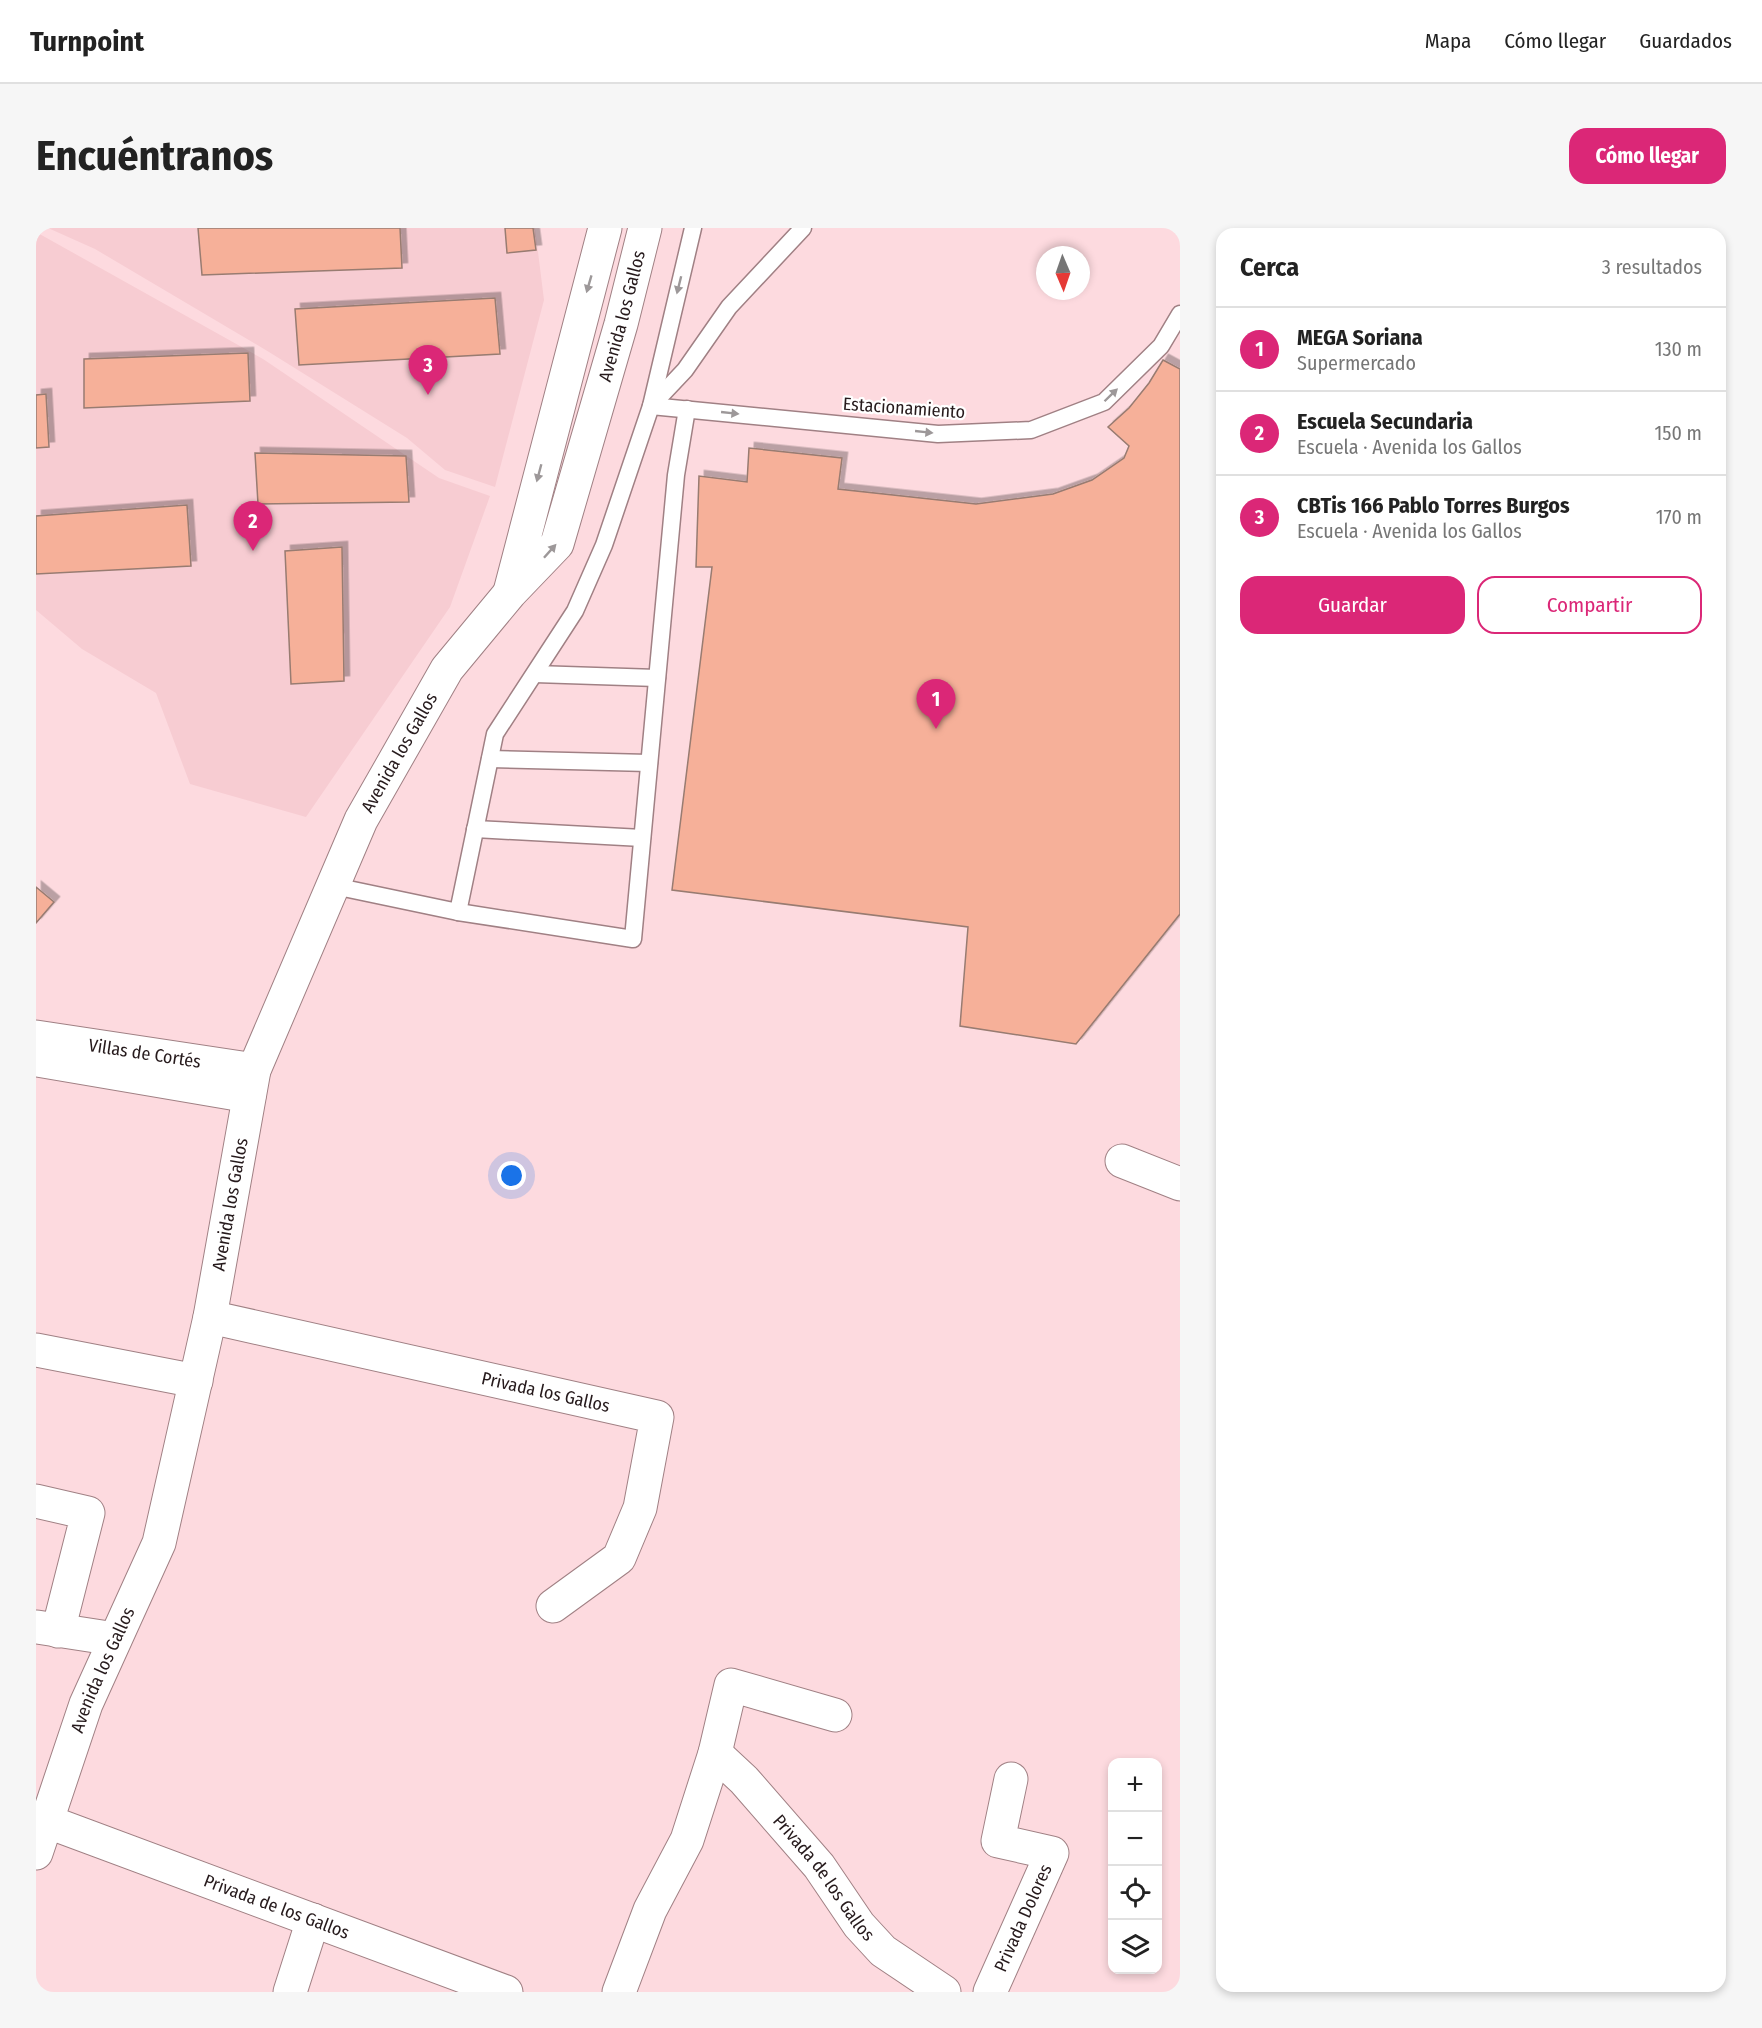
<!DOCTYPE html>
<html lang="es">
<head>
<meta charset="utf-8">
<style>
	body { margin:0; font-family:"Fira Sans Condensed",sans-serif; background:#f6f6f6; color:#222 }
	.controls { position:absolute; right:18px; bottom:18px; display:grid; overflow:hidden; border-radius:12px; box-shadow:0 3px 9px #0003 }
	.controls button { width:54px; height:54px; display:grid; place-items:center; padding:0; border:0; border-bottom:2px solid #e0e0e0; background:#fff; color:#222; font:30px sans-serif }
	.compass { position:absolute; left:1000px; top:18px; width:54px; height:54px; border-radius:50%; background:#fff; box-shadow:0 3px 9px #0003; rotate:178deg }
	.you { position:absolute; left:476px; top:948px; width:21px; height:21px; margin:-15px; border:4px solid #fff; border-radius:50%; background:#1a73e8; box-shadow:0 0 0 9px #1a73e833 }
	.badge { display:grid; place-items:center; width:39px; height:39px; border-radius:50%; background:#db2777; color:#fff; font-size:20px; font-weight:700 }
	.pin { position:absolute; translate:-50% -50px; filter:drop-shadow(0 2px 3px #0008) }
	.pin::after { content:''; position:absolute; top:32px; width:21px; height:18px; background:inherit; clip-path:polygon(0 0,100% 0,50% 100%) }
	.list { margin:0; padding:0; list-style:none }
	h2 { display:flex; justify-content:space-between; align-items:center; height:78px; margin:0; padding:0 24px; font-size:26px }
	h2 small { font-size:20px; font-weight:400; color:#767676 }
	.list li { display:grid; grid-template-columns:39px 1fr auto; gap:18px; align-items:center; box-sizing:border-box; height:84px; padding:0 24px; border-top:2px solid #e0e0e0 }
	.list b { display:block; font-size:22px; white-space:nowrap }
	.list p { margin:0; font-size:20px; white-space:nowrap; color:#767676 }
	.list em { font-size:20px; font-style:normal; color:#767676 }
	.actions { display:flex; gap:12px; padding:18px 24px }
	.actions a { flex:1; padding:14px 0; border:2px solid #db2777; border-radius:18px; text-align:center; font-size:21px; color:#db2777 }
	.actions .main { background:#db2777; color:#fff }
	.icon { flex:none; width:33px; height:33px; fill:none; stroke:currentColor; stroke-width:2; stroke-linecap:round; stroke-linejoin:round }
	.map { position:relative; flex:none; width:1144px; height:1764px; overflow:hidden; border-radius:18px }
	header { display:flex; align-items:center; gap:36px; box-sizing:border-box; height:84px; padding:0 30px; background:#fff; border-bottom:2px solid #e0e0e0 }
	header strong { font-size:28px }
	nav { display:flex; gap:33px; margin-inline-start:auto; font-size:21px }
	.intro { display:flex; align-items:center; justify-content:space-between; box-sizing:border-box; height:144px; padding:0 36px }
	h1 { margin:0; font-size:42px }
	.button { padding:15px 27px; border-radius:18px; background:#db2777; color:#fff; font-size:21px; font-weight:700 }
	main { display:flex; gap:36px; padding:0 36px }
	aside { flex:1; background:#fff; border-radius:18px; box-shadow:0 3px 9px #0003 }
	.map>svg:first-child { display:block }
</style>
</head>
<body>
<header>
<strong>Turnpoint</strong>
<nav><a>Mapa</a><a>Cómo llegar</a><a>Guardados</a></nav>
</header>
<div class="intro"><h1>Encuéntranos</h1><a class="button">Cómo llegar</a></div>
<main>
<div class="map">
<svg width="1144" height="1764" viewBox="0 0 1144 1764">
	<defs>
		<filter id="shadow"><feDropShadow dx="5.5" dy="-5.5" stdDeviation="0" flood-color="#0004"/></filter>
	</defs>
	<rect width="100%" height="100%" fill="#fddadf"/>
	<g fill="#f7ccd2">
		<path d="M 12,0 L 499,0 L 508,72 L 459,259 L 409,242 L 371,210 L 233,124 L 59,21 Z"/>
		<path d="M 0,4 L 227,131 L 403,250 L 454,268 L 414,379 L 270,589 L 154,556 L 120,465 L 46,421 L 0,382 Z"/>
	</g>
	<g fill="#f6b099" stroke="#987b71" stroke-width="1.5" filter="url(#shadow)">
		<path d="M 162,0 L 364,0 L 366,40 L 166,47 Z"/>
		<path d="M 469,0 L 497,0 L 500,22 L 471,25 Z"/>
		<path d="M 459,70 L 464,126 L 263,137 L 259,81 Z"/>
		<path d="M 212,125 L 214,173 L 48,180 L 48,131 Z"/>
		<path d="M 1127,132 L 1144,141 L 1144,686 L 1040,816 L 924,798 L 932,699 L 636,662 L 676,339 L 660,339 L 663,248 L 711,254 L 713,220 L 806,230 L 802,261 L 940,276 L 1017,266 L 1056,252 L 1088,230 L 1093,218 L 1072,199 L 1093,180 L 1113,155 Z"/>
		<path d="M 10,166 L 13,219 L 0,220 L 0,167 Z"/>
		<path d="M 219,225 L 370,228 L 373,274 L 222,276 Z"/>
		<path d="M 151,277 L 155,338 L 0,346 L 0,288 Z"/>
		<path d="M 306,319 L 308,453 L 255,456 L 249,323 Z"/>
		<path d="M 0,659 L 18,674 L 0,695 Z"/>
	</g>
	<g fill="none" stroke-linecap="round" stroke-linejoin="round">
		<g stroke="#a08084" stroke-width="19">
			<g id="service">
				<path d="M 657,0 L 615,178 L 902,206 L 995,202 L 1068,174 L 1125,118 L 1144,86"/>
				<path d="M 499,446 L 621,450"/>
				<path d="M 454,531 L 613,535"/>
				<path d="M 439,601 L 606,610"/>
				<path d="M 298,658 L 422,684 L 459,506 L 539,383 L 568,317 L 615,178 L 649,142 L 693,79 L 767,0"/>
				<path d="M 422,684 L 597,711 L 640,247 L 651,181"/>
			</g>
		</g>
		<g stroke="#a08084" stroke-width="35">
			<g id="minor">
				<path d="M 474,364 L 569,0"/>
				<path id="s1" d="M 0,809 L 218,842"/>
				<path d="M 2,832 L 213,868"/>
				<path d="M 1086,933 L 1144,956"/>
				<path id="s2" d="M 174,1089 L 621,1189 L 604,1280 L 583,1330 L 517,1378"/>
				<path d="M 0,1122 L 160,1153"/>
				<path d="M 0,1273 L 52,1285 L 22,1403"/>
				<path d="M 1,1399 L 79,1411"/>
				<path id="s3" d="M 679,1525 L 708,1552 L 783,1638 L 823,1697 L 847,1723 L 908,1764"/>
				<path id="s4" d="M 10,1593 L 470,1764"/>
				<path id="s5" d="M 0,1625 L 50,1476 L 123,1315 L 174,1089 L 218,842 L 325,592 L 411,441 L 474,365 L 521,316 L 585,96 L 609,0"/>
				<path d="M 254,1764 L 277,1692"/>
				<path d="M 583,1764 L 614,1682 L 651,1612 L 679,1525 L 695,1457 L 799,1487"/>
				<path id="s6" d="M 954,1764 L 1016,1625 L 962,1613 L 975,1551"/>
			</g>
		</g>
		<use href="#service" stroke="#fff" stroke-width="16"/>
		<use href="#minor" stroke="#fff" stroke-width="33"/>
	</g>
	<defs><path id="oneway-solid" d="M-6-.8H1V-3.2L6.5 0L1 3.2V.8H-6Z" transform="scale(1.5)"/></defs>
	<g fill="#9d9899">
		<use href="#oneway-solid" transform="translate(553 56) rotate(106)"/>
		<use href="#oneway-solid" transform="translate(643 57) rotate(104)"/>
		<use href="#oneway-solid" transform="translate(1075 167) rotate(-44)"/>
		<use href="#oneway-solid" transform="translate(694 185) rotate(6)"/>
		<use href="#oneway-solid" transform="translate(888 204) rotate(6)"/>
		<use href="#oneway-solid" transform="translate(503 245) rotate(105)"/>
		<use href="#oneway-solid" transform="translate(514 323) rotate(-48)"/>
	</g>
	<g text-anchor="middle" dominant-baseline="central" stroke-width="4.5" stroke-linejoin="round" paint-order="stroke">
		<g font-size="18" fill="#261a1c" stroke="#fff">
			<text stroke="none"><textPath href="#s5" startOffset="1666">Avenida los Gallos</textPath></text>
			<text transform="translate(868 180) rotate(4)">Estacionamiento</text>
			<text stroke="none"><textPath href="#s5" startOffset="1166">Avenida los Gallos</textPath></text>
			<text stroke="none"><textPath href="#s1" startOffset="110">Villas de Cortés</textPath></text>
			<text stroke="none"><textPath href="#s5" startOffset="680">Avenida los Gallos</textPath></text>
			<text stroke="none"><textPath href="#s2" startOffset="344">Privada los Gallos</textPath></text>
			<text stroke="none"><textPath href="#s5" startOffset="195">Avenida los Gallos</textPath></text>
			<text stroke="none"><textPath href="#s3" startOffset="166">Privada de los Gallos</textPath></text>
			<text stroke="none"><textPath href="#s4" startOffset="246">Privada de los Gallos</textPath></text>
			<text stroke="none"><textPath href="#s6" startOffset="81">Privada Dolores</textPath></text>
		</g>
	</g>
</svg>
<div class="controls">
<button>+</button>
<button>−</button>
<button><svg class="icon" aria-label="locate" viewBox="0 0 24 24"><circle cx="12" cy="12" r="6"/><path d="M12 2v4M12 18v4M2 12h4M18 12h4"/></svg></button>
<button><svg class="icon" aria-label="layers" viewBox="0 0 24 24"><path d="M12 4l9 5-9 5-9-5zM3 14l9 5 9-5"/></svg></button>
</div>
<svg class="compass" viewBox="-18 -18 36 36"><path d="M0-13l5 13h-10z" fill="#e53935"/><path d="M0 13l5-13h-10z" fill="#767676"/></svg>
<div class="you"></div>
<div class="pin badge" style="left:900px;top:501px">1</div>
<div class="pin badge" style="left:217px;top:323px">2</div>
<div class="pin badge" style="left:392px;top:167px">3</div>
</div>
<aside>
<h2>Cerca<small>3 resultados</small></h2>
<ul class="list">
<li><span class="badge">1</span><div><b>MEGA Soriana</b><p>Supermercado</p></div><em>130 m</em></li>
<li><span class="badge">2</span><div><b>Escuela Secundaria</b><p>Escuela · Avenida los Gallos</p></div><em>150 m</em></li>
<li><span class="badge">3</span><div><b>CBTis 166 Pablo Torres Burgos</b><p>Escuela · Avenida los Gallos</p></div><em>170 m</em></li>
</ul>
<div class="actions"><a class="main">Guardar</a><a>Compartir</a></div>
</aside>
</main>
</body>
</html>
